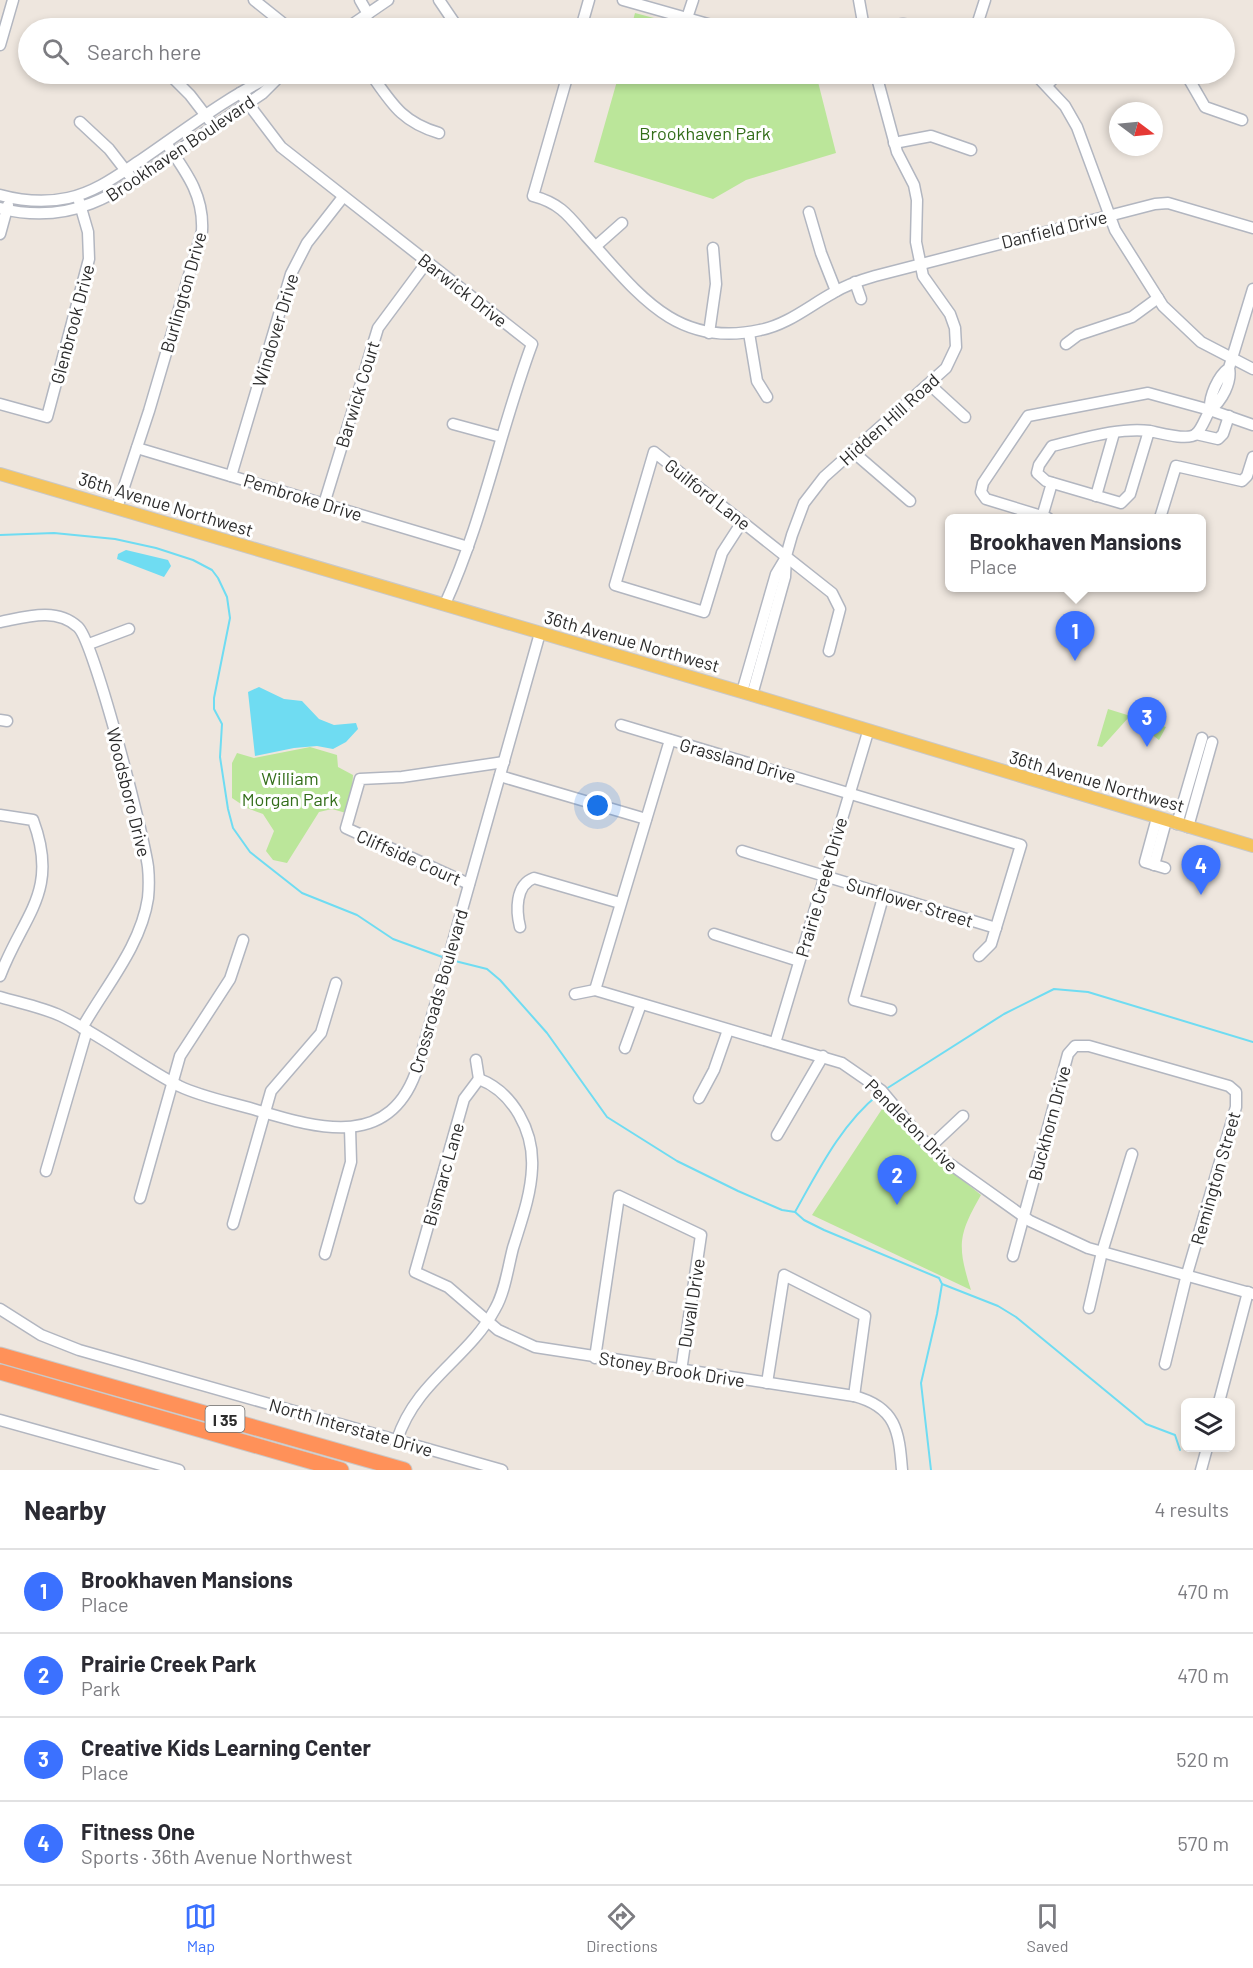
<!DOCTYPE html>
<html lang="en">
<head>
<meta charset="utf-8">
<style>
	body { margin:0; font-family:Barlow,sans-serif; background:#f2f2f3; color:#2b2b33 }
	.controls { position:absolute; right:18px; bottom:18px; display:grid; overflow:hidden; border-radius:9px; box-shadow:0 3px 9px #0003 }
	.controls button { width:54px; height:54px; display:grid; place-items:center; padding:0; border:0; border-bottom:2px solid #e1e1e2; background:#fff; color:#2b2b33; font:30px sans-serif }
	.compass { position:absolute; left:1109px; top:102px; width:54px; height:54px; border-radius:50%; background:#fff; box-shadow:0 3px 9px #0003; rotate:106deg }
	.you { position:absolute; left:598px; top:806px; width:21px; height:21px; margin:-15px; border:4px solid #fff; border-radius:50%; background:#1a73e8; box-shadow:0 0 0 9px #1a73e833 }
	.badge { display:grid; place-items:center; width:39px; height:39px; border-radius:50%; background:#3b71ff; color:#fff; font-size:20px; font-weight:700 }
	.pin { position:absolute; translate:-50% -50px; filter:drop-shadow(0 2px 3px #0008) }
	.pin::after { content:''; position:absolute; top:32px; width:21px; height:18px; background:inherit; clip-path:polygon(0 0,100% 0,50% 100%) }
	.popup { position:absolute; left:945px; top:514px; width:261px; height:78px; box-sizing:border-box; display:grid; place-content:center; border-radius:9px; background:#fff; filter:drop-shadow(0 2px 4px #0005); font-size:20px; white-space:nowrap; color:#7c7c81 }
	.popup b { font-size:22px; color:#2b2b33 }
	.popup::after { content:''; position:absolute; left:50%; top:100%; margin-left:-12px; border:12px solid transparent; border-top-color:#fff }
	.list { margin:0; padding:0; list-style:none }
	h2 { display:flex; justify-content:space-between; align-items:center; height:78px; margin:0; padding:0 24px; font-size:26px }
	h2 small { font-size:20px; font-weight:400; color:#7c7c81 }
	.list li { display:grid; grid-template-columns:39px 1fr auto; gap:18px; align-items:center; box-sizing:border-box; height:84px; padding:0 24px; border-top:2px solid #e1e1e2 }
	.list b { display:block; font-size:22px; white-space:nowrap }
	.list p { margin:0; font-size:20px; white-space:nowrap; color:#7c7c81 }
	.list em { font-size:20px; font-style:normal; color:#7c7c81 }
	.icon { flex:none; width:33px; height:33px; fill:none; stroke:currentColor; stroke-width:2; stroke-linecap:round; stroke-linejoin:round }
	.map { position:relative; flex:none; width:1253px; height:1470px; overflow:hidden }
	.search { position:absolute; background:#fff; box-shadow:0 3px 9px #0003; left:18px; right:18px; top:18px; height:66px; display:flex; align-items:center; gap:15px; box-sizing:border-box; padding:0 21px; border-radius:33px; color:#7c7c81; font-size:22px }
	.sheet { height:414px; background:#fff }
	nav { display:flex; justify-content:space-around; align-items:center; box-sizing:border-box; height:84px; border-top:2px solid #e1e1e2; background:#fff; font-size:16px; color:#7c7c81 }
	nav a { display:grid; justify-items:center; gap:3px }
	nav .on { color:#3b71ff }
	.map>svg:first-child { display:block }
</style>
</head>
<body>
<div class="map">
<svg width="1253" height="1470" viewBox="0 0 1253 1470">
	<rect width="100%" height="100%" fill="#eee6de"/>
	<g fill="#bbe69a">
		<path d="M 635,13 L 692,28 L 631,28 Z"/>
		<path d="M 619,74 L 816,74 L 836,153 L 746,180 L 713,199 L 594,162 Z"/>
		<path d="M 1108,709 L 1166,727 L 1159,740 L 1129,717 L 1102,747 L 1097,746 Z"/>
		<path d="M 310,747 L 337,755 L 338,767 L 353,775 L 352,790 L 346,813 L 332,809 L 319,812 L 287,863 L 273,860 L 266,851 L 274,831 L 263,814 L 247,808 L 232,798 L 232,763 L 237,753 L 254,758 Z"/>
		<path d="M 886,1103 L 918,1144 L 981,1195 C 958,1235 957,1246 971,1290 L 812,1215 Z"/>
	</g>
	<g fill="#6fdcf2">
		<path d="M 126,550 L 168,560 L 171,566 L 164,577 L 117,559 L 118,554 Z"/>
		<path d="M 259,687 L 284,699 L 302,701 L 319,719 L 334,725 L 356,723 L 358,729 L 346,742 L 333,749 L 317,746 L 294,748 L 255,756 L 248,692 Z"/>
	</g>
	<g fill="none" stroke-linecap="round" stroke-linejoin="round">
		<g stroke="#6fdcf2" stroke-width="2">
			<path d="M 0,535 L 54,533 L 115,539 L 156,548 L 193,560 L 212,570 L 218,578 L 227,597 L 230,618 L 214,698 L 214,709 L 222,724 L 220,757 L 228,809 L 233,828 L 250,852 L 302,893 L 357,915 L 393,939 L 445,958"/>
			<path d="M 451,960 L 487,969 L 500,980 L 547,1033 L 607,1117 L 677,1161 L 738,1191 L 782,1210 L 795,1212 L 804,1220 L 824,1230 L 939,1278 L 942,1284 L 937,1314 L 921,1383 L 931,1470"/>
			<path d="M 886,1089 L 1004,1014 L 1054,989 L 1088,992 L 1253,1042"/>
			<path d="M 795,1212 C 818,1171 842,1123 879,1094"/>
			<path d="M 942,1284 L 998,1306 L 1016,1317 L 1146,1424 L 1175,1435 L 1180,1450"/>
		</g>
		<g stroke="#b2b6c0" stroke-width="13">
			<g id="minor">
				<path d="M 254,0 L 289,28"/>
				<path d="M 360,0 L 368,14"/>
				<path d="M 439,0 L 458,28"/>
				<path d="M 623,0 L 722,28"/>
				<path d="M 859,0 L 864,28"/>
				<path d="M 687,18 L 693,0"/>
				<path d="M 106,25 L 111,28"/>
				<path d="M 347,28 L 388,0"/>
				<path d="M 581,28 L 589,0"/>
				<path d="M 873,28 L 903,24 L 928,28"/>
				<path d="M 976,28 L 985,0"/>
				<path d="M 0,45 L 13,0"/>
				<path d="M 169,74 L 190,95 L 210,121"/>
				<path d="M 371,74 C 392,104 402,122 439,133"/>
				<path d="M 568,74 L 533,196 C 560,203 569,216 586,236 C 637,292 675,349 760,330 C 787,325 809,306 833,293 C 846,285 861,280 875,276 L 1155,204 L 1168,203 L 1253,228"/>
				<path d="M 1035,74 L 1065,106 L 1077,127 L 1115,230 L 1163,306 L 1201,342 L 1253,369"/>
				<path d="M 1186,74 L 1205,107 L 1242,120"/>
				<path d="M 1047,85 L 1058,74"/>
				<path d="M 240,93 L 281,147 L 532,344 C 500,430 483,521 445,604"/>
				<path d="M 80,122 L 109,149 L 130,176"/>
				<path d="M 894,143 L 931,136 L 971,150"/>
				<path d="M 0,195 C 22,201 45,203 68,198 C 96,192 118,175 141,160 C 185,130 228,96 276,74"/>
				<path d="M 0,208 C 74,228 122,190 179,150 C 207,131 235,112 263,93 L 282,74"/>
				<path d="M 809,212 L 821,253 L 836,291"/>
				<path d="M 0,234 L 8,205"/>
				<path d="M 596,246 L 622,223"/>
				<path d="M 855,282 L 861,299"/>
				<path d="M 709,333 L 716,284 L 713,248"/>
				<path d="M 749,333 L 757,381 L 767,397"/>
				<path d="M 1066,344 L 1078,335 L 1132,317 L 1158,298"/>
				<path d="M 1229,368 C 1218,376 1209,396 1210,410 C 1222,401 1232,382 1229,368 L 1253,289"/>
				<path d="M 929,384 L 965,417"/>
				<path d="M 0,404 L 47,417 L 89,259 L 88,232 L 79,201"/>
				<path d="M 453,424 L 501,437"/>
				<path d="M 1149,431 L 1130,494 L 1121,503 L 1046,481 L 1037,473 L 1039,465 L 1052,446 C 1082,439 1119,427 1150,431 C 1160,433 1188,441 1196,434 C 1202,429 1206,416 1210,410"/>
				<path d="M 1196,434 L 1218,439 L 1223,434 L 1229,416"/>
				<path d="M 137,448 L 468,547"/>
				<path d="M 852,451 L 910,501"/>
				<path d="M 231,476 L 291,274 L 307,243 L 343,197"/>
				<path d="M 1096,496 L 1114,433"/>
				<path d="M 324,504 L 378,328 L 427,262"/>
				<path d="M 117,508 L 149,411 L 202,231 C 204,195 186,172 166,143"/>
				<path d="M 1042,517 L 1052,483"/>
				<path d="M 1048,518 L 986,499 L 981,492 L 983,483 L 1028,416 L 1148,393 L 1210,410 L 1253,425"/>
				<path d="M 1160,518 L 1176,466 L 1242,481 L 1247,476 L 1253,457"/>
				<path d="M 742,522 L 722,553 L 704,612 L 615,585 L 654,452 L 832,593 L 840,609 L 829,651"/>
				<path d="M 0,622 C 26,617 56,607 78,627 C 94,641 144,836 148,867 C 149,877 149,888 148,898 C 141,946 105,987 82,1028"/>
				<path d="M 89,644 L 129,629"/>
				<path d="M 742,692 L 776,574 L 785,559"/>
				<path d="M 752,695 L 785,577 L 786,556 L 792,535 L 804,503 L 824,477 L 946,368 L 956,347 L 955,328 L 950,314 L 923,276 L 916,242 L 917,200 L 914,185 L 897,152 L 876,74"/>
				<path d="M 0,720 L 7,721"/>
				<path d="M 621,725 L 1021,845 L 991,944 L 979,956"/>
				<path d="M 500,776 L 646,819"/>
				<path d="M 0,815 L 33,820 C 60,892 23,915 0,976"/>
				<path d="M 1157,818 L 1145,862 L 1165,868"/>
				<path d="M 1177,824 L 1202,738"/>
				<path d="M 1188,827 L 1212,742"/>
				<path d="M 742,851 L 996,928"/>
				<path d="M 1154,865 L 1166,821"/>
				<path d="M 469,884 L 346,828 L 360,779 L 402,777 L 504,762"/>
				<path d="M 884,894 L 854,1000 L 891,1010"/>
				<path d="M 520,927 C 516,911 515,885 534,878 L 620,903"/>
				<path d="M 714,934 L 799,961"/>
				<path d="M 595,990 L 670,740"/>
				<path d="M 575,994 L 595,990 L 842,1063 L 881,1090 L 921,1138 L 943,1159 L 1030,1221 L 1088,1248 L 1253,1294"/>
				<path d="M 0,997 C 20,1003 42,1007 61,1016 C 102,1036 139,1065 179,1086 C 202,1097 229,1102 253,1109 C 317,1128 391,1152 418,1066 L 540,633"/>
				<path d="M 775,1043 L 868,732"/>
				<path d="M 625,1048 L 641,1004"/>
				<path d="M 476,1060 L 479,1079"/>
				<path d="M 479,1079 L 464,1099 L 415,1272 L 448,1287 L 498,1330 L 535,1347 L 854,1396 C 896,1407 899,1431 902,1470"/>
				<path d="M 699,1098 L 714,1070 L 728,1030"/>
				<path d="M 777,1135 L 823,1056"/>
				<path d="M 930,1147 L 963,1116"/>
				<path d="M 46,1171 L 87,1030"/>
				<path d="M 140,1198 L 180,1056 L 230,979 L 243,940"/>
				<path d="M 233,1224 L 271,1091 L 321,1033 L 336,983"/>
				<path d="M 325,1254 L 351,1162 L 350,1128"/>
				<path d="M 1013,1256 L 1068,1054 L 1075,1046 L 1089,1046 L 1229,1086 L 1236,1092 L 1236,1107 L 1187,1274 L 1165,1364"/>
				<path d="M 1089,1308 L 1102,1252 L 1132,1154"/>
				<path d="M 0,1309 L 41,1335 L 79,1350 L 502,1470"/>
				<path d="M 595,1358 L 619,1196 L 701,1235 L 681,1371"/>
				<path d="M 767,1383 L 784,1275 L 865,1316 L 854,1396"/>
				<path d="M 1219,1402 L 1248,1292"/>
				<path d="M 0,1420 L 179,1470"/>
				<path d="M 397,1440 C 416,1381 468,1359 495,1309 C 505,1292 508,1267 513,1248 C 521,1222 531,1195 532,1168 C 534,1131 513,1092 479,1079"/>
				<path d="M 1201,1470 L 1207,1448"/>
			</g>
		</g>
		<g stroke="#c8c8c8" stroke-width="14">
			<path id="major" d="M 0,474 L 752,695 L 1253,846"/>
		</g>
		<g stroke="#c8c8c8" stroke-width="17">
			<g id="highway">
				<path d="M 0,1355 L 404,1470"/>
				<path d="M 0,1372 L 341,1470"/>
			</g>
		</g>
		<use href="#minor" stroke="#fff" stroke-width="10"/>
		<use href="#major" stroke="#f5c45d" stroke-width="12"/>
		<use href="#highway" stroke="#ff9159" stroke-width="15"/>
	</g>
	<g text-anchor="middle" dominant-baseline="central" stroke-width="6" stroke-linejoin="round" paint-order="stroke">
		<rect fill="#fff" stroke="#6b6b6b" stroke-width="1.5" x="205.5" y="1406" width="39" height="26" rx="4.5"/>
		<g font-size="16" font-weight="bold" fill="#2c2c2c">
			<text x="225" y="1419">I 35</text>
		</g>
		<g font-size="18" fill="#326d19" stroke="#fff">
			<text x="705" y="133">Brookhaven Park</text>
			<text x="290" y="778">William<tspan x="290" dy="21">Morgan Park</tspan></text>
		</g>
		<g font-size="18" fill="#2c2c2c" stroke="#fff">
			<text transform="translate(180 148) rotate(-34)">Brookhaven Boulevard</text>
			<text transform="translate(1054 229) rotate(-14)">Danfield Drive</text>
			<text transform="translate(463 290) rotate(38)">Barwick Drive</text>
			<text transform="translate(183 292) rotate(-74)">Burlington Drive</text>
			<text transform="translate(72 324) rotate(-75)">Glenbrook Drive</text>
			<text transform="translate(275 330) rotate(-73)">Windover Drive</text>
			<text transform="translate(357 394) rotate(-73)">Barwick Court</text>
			<text transform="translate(889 419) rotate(-42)">Hidden Hill Road</text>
			<text transform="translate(708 494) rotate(38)">Guilford Lane</text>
			<text transform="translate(303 497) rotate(17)">Pembroke Drive</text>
			<text transform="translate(166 504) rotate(17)">36th Avenue Northwest</text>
			<text transform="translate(632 641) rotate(16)">36th Avenue Northwest</text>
			<text transform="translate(738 760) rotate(16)">Grassland Drive</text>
			<text transform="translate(1097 781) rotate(16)">36th Avenue Northwest</text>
			<text transform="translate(129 792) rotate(76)">Woodsboro Drive</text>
			<text transform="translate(409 857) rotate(24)">Cliffside Court</text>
			<text transform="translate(821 887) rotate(-74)">Prairie Creek Drive</text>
			<text transform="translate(910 902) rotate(17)">Sunflower Street</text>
			<text transform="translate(438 991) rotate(-74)">Crossroads Boulevard</text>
			<text transform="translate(1049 1123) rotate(-75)">Buckhorn Drive</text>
			<text transform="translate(912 1125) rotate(45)">Pendleton Drive</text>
			<text transform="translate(443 1174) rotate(-74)">Bismarc Lane</text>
			<text transform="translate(1215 1178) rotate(-74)">Remington Street</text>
			<text transform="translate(691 1303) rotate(-81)">Duvall Drive</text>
			<text transform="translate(672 1369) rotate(9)">Stoney Brook Drive</text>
			<text transform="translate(351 1427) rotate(16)">North Interstate Drive</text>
		</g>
	</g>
</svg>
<div class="controls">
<button><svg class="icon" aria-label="layers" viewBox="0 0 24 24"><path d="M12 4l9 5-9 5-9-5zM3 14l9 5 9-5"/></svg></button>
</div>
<svg class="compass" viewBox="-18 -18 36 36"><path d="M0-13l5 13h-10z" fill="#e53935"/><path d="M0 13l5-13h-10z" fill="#7c7c81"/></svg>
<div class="you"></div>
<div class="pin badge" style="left:1075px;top:661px">1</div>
<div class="popup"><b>Brookhaven Mansions</b>Place</div>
<div class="pin badge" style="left:897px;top:1205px">2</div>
<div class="pin badge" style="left:1147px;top:747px">3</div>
<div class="pin badge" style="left:1201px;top:895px">4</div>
<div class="search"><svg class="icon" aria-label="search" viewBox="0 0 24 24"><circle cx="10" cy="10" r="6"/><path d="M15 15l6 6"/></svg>Search here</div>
</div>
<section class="sheet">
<h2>Nearby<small>4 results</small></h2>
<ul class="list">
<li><span class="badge">1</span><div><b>Brookhaven Mansions</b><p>Place</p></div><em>470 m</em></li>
<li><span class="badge">2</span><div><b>Prairie Creek Park</b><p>Park</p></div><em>470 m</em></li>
<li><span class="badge">3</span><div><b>Creative Kids Learning Center</b><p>Place</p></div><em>520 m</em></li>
<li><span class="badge">4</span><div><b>Fitness One</b><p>Sports · 36th Avenue Northwest</p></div><em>570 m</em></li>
</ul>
</section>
<nav>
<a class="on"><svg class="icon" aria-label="map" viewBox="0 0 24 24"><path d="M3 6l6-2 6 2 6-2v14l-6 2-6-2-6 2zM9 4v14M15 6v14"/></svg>Map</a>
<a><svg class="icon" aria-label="directions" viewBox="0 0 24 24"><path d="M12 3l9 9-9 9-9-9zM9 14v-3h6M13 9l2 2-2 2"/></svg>Directions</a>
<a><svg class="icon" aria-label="saved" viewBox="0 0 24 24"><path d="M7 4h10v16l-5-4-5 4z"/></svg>Saved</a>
</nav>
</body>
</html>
